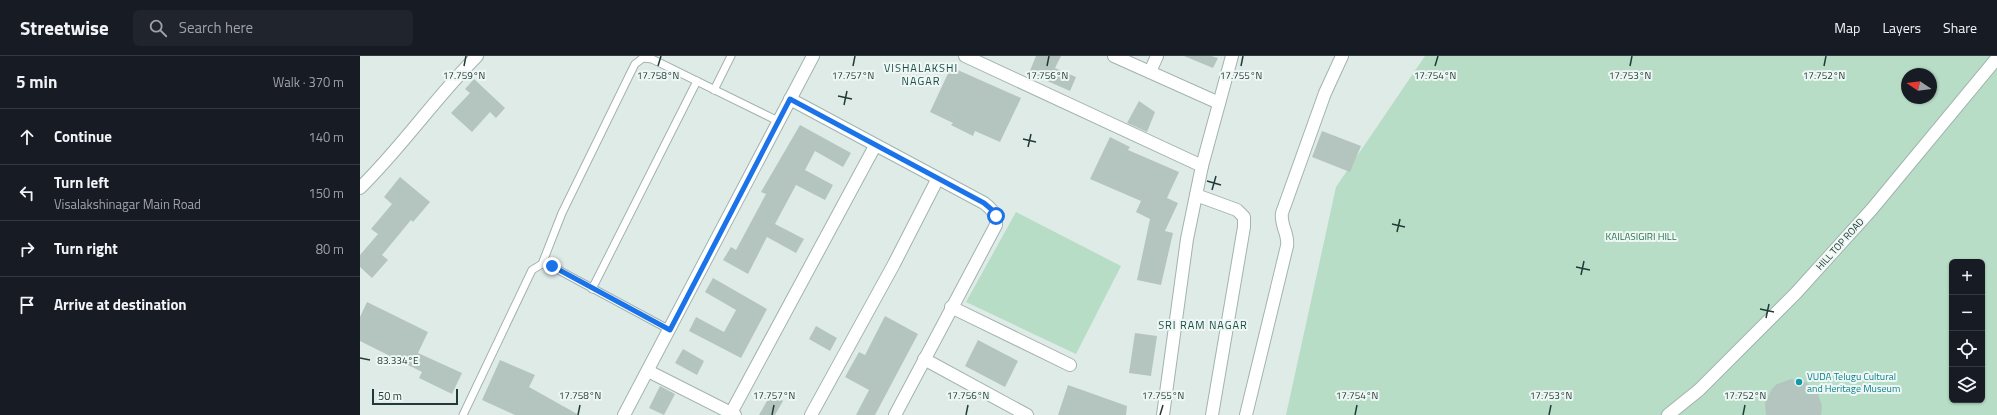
<!DOCTYPE html>
<html lang="en">
<head>
<meta charset="utf-8">
<style>
	body { margin:0; font-family:"Titillium Web",sans-serif; background:#20242c; color:#f1f3f6 }
	.controls { position:absolute; right:12px; bottom:12px; display:grid; overflow:hidden; border-radius:6px; box-shadow:0 1px 3px #0004 }
	.controls button { width:36px; height:36px; display:grid; place-items:center; padding:0; border:0; border-bottom:1px solid #363941; background:#171b24; color:#f1f3f6; font:20px sans-serif }
	.compass { position:absolute; left:1541px; top:12px; width:36px; height:36px; border-radius:50%; background:#171b24; box-shadow:0 1px 3px #0004; rotate:283deg }
	.scale { position:absolute; left:12px; bottom:10px; width:86px; box-sizing:border-box; padding-left:4px; border:2px solid #203b37; border-top:0; font-size:11px; line-height:14px; white-space:nowrap; color:#203b37; -webkit-text-stroke:3px #eff7f4; paint-order:stroke }
	.stop { position:absolute; width:12px; height:12px; margin:-9px; border:3px solid #1a73e8; border-radius:50%; background:#fff }
	.stop.end { background:#1a73e8; border-color:#fff; box-shadow:0 1px 4px #0008 }
	.list { margin:0; padding:0; list-style:none }
	h2 { display:flex; justify-content:space-between; align-items:center; height:52px; margin:0; padding:0 16px; font-size:17px }
	h2 small { font-size:13px; font-weight:400; color:#9ea1a6 }
	.list li { display:grid; grid-template-columns:26px 1fr auto; gap:12px; align-items:center; box-sizing:border-box; height:56px; padding:0 16px; border-top:1px solid #363941 }
	.list b { display:block; font-size:15px; white-space:nowrap }
	.list p { margin:0; font-size:13px; white-space:nowrap; color:#9ea1a6 }
	.list em { font-size:13px; font-style:normal; color:#9ea1a6 }
	.icon { flex:none; width:22px; height:22px; fill:none; stroke:currentColor; stroke-width:2; stroke-linecap:round; stroke-linejoin:round }
	.map { position:relative; flex:none; width:1637px; height:359px; overflow:hidden }
	header { display:flex; align-items:center; gap:24px; box-sizing:border-box; height:56px; padding:0 20px; background:#171b24; border-bottom:1px solid #363941 }
	header strong { font-size:19px }
	nav { display:flex; gap:22px; margin-inline-start:auto; font-size:14px }
	.search { width:280px; height:36px; background:#20242c; display:flex; align-items:center; gap:10px; box-sizing:border-box; padding:0 14px; border-radius:6px; color:#9ea1a6; font-size:15px }
	main { display:flex }
	aside { flex:1; background:#171b24 }
	.map>svg:first-child { display:block }
</style>
</head>
<body>
<header>
<strong>Streetwise</strong>
<div class="search"><svg class="icon" aria-label="search" viewBox="0 0 24 24"><circle cx="10" cy="10" r="6"/><path d="M15 15l6 6"/></svg>Search here</div>
<nav><a>Map</a><a>Layers</a><a>Share</a></nav>
</header>
<main>
<aside>
<h2>5 min<small>Walk · 370 m</small></h2>
<ul class="list">
<li><svg class="icon" aria-label="ahead" viewBox="0 0 24 24"><path d="M12 20V5M6 11l6-6 6 6"/></svg><div><b>Continue</b></div><em>140 m</em></li>
<li><svg class="icon" aria-label="left" viewBox="0 0 24 24"><path d="M17 20v-9H6M10 6l-5 5 5 5"/></svg><div><b>Turn left</b><p>Visalakshinagar Main Road</p></div><em>150 m</em></li>
<li><svg class="icon" aria-label="right" viewBox="0 0 24 24"><path d="M7 20v-9h11M14 6l5 5-5 5"/></svg><div><b>Turn right</b></div><em>80 m</em></li>
<li><svg class="icon" aria-label="arrive" viewBox="0 0 24 24"><path d="M6 21V4h12l-3 4 3 4H6"/></svg><div><b>Arrive at destination</b></div></li>
</ul>
</aside>
<div class="map">
<svg width="1637" height="359" viewBox="0 0 1637 359">
	<rect width="100%" height="100%" fill="#dfebe7"/>
	<g fill="#b7ddc6" fill-rule="evenodd">
		<path d="M 1065,0 L 1637,0 L 1637,359 L 926,359 L 976,131 ZM 1547,18 L 1571,18 L 1571,42 L 1547,42 ZM 1592,206 L 1622,206 L 1622,344 L 1592,344 Z"/>
		<path d="M 656,156 L 761,210 L 716,298 L 606,246 Z"/>
	</g>
	<g fill="#b4c5c0">
		<path d="M 676,0 L 701,0 L 695,12 L 716,21 L 710,35 L 669,17 Z"/>
		<path d="M 824,0 L 851,0 L 858,2 L 853,12 Z"/>
		<path d="M 591,11 L 661,42 L 640,86 L 615,75 L 613,80 L 591,69 L 593,67 L 570,56 Z"/>
		<path d="M 114,23 L 145,52 L 136,62 L 130,56 L 112,76 L 91,57 L 110,37 L 105,33 Z"/>
		<path d="M 779,45 L 795,56 L 787,76 L 767,67 Z"/>
		<path d="M 440,69 L 491,97 L 483,111 L 455,95 L 445,114 L 473,129 L 465,144 L 436,129 L 415,168 L 444,183 L 436,197 L 407,181 L 388,218 L 363,204 L 371,191 L 376,194 L 406,138 L 401,136 Z"/>
		<path d="M 962,75 L 1001,90 L 990,116 L 952,101 Z"/>
		<path d="M 750,81 L 770,91 L 768,94 L 819,116 L 807,142 L 818,147 L 805,175 L 813,177 L 801,229 L 777,224 L 790,163 L 776,156 L 781,145 L 730,123 Z"/>
		<path d="M 40,121 L 70,146 L 53,166 L 51,164 L 22,199 L 28,204 L 12,222 L 0,211 L 0,199 L 18,178 L 11,173 L 32,148 L 24,141 Z"/>
		<path d="M 353,222 L 407,253 L 381,302 L 329,275 L 336,261 L 364,276 L 376,254 L 345,236 Z"/>
		<path d="M 7,246 L 68,276 L 58,297 L 102,317 L 92,338 L 59,322 L 62,316 L 0,285 L 0,261 Z"/>
		<path d="M 525,260 L 558,278 L 515,359 L 496,359 L 509,334 L 485,321 L 499,296 L 505,299 Z"/>
		<path d="M 456,270 L 477,282 L 470,295 L 449,283 Z"/>
		<path d="M 775,277 L 797,280 L 791,320 L 769,317 Z"/>
		<path d="M 618,284 L 658,305 L 645,331 L 605,310 Z"/>
		<path d="M 323,293 L 344,305 L 337,319 L 315,307 Z"/>
		<path d="M 140,304 L 175,319 L 169,331 L 219,359 L 155,359 L 122,344 Z"/>
		<path d="M 1431,323 L 1446,326 L 1457,335 L 1462,350 L 1461,359 L 1406,359 L 1405,346 L 1412,333 L 1417,328 Z"/>
		<path d="M 708,329 L 767,350 L 766,359 L 698,359 Z"/>
		<path d="M 300,330 L 315,338 L 304,359 L 289,352 Z"/>
		<path d="M 411,338 L 423,345 L 415,359 L 399,359 Z"/>
	</g>
	<g fill="none" stroke-linecap="round" stroke-linejoin="round">
		<g stroke="#a2b3af" stroke-width="9">
			<g id="service">
				<path d="M 354,34 L 371,0"/>
				<path d="M 182,208 L 202,157 L 269,20 L 275,8 L 283,2 L 292,3 L 418,65"/>
				<path d="M 232,233 L 337,25"/>
				<path d="M 103,359 L 172,214 L 182,208 L 191,210 L 310,274"/>
			</g>
		</g>
		<g stroke="#a2b3af" stroke-width="14">
			<g id="minor">
				<path d="M 605,0 L 842,110"/>
				<path d="M 754,0 L 859,47"/>
				<path d="M 790,16 L 797,0"/>
				<path d="M 430,43 L 624,147 C 633,154 636,158 636,169 L 535,359"/>
				<path d="M 0,132 C 42,91 75,42 117,0"/>
				<path d="M 836,139 L 877,154 L 884,161 L 884,171 L 852,359"/>
				<path d="M 591,251 L 710,309"/>
				<path d="M 564,303 L 667,359"/>
				<path d="M 288,315 L 375,359"/>
				<path d="M 371,357 L 515,90"/>
				<path d="M 451,359 L 534,208 L 577,124"/>
				<path d="M 886,359 L 927,190 C 929,178 920,169 922,157 L 965,37 L 982,0"/>
			</g>
		</g>
		<g stroke="#a2b3af" stroke-width="14">
			<g id="tertiary">
				<path d="M 264,359 L 453,0"/>
				<path d="M 803,359 L 827,183 L 842,110 L 872,0"/>
				<path d="M 1308,359 L 1339,334 L 1436,237 L 1512,153 L 1637,2"/>
			</g>
		</g>
		<use href="#service" stroke="#fff" stroke-width="7"/>
		<use href="#minor" stroke="#fff" stroke-width="12"/>
		<use href="#tertiary" stroke="#fff" stroke-width="12"/>
	</g>
	<g fill="none" stroke-linecap="round" stroke-linejoin="round">
		<path stroke="#1a73e8" stroke-width="5" d="M 192,210 L 310,274 L 430,43 L 624,147 L 631,153 L 636,160"/>
	</g>
	<path fill="none" stroke="#203b37" stroke-width="1.5" d="M 104,10 L 106,0M 298,10 L 301,0M 493,10 L 495,0M 687,10 L 689,0M 881,10 L 883,0M 1075,10 L 1078,0M 1270,10 L 1272,0M 1464,10 L 1466,0M 478,40 L 492,43M 484,49 L 487,35M 663,83 L 676,86M 668,91 L 671,78M 847,125 L 861,129M 852,134 L 856,120M 1032,168 L 1045,171M 1037,176 L 1040,163M 1216,211 L 1230,214M 1221,219 L 1224,205M 1400,253 L 1414,256M 1406,262 L 1409,248M 0,302 L 10,304M 218,359 L 220,349M 412,359 L 414,349M 606,359 L 608,349M 800,359 L 803,349M 995,359 L 997,349M 1189,359 L 1191,349M 1383,359 L 1385,349"/>
	<circle fill="#0f9aa8" stroke="#eff7f4" stroke-width="1.5" cx="1439" cy="326" r="4"/>
	<g text-anchor="middle" dominant-baseline="central" stroke-width="4" stroke-linejoin="round" paint-order="stroke">
		<g font-size="10" fill="#29724f" stroke="#eff7f4">
			<text x="1281" y="180">KAILASIGIRI HILL</text>
		</g>
		<g font-size="10" fill="#203b37" stroke="#eff7f4">
			<text transform="translate(1480 188) rotate(-48)">HILL TOP ROAD</text>
		</g>
		<g font-size="10" fill="#0d838f" stroke="#eff7f4" text-anchor="start">
			<text x="1447" y="320">VUDA Telugu Cultural<tspan x="1447" dy="12">and Heritage Museum</tspan></text>
		</g>
		<g font-size="11" letter-spacing="1" fill="#1b4d48" stroke="#eff7f4">
			<text x="561" y="12">VISHALAKSHI<tspan x="561" dy="13">NAGAR</tspan></text>
			<text x="843" y="269">SRI RAM NAGAR</text>
		</g>
	</g>
	<g font-size="10" text-anchor="middle" fill="#203b37" stroke="#eff7f4" stroke-width="4" stroke-linejoin="round" paint-order="stroke">
		<text x="104" y="23">17.759°N</text>
		<text x="298" y="23">17.758°N</text>
		<text x="493" y="23">17.757°N</text>
		<text x="687" y="23">17.756°N</text>
		<text x="881" y="23">17.755°N</text>
		<text x="1075" y="23">17.754°N</text>
		<text x="1270" y="23">17.753°N</text>
		<text x="1464" y="23">17.752°N</text>
		<text x="38" y="308">83.334°E</text>
		<text x="220" y="343">17.758°N</text>
		<text x="414" y="343">17.757°N</text>
		<text x="608" y="343">17.756°N</text>
		<text x="803" y="343">17.755°N</text>
		<text x="997" y="343">17.754°N</text>
		<text x="1191" y="343">17.753°N</text>
		<text x="1385" y="343">17.752°N</text>
	</g>
</svg>
<div class="controls">
<button>+</button>
<button>−</button>
<button><svg class="icon" aria-label="locate" viewBox="0 0 24 24"><circle cx="12" cy="12" r="6"/><path d="M12 2v4M12 18v4M2 12h4M18 12h4"/></svg></button>
<button><svg class="icon" aria-label="layers" viewBox="0 0 24 24"><path d="M12 4l9 5-9 5-9-5zM3 14l9 5 9-5"/></svg></button>
</div>
<svg class="compass" viewBox="-18 -18 36 36"><path d="M0-13l5 13h-10z" fill="#e53935"/><path d="M0 13l5-13h-10z" fill="#9ea1a6"/></svg>
<div class="scale">50 m</div>
<div class="stop" style="left:636px;top:160px"></div>
<div class="stop end" style="left:192px;top:210px"></div>
</div>
</main>
</body>
</html>
